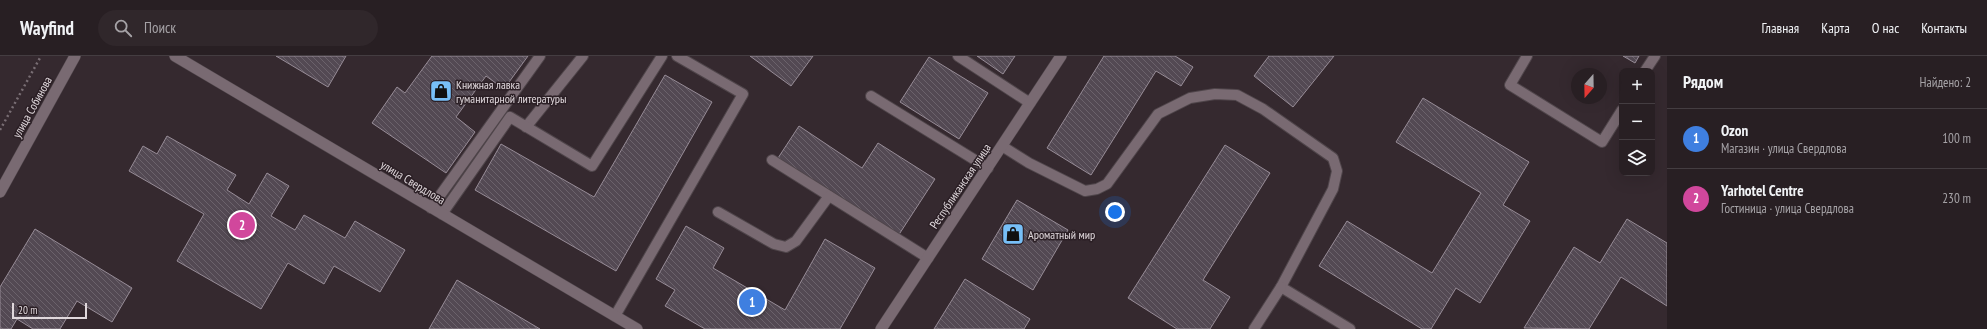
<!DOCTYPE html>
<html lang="ru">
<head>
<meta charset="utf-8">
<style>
	body { margin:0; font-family:"PT Sans Narrow",sans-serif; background:#30272b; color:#f1f3f6 }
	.controls { position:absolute; right:12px; top:12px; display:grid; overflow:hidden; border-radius:8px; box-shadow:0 4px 16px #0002 }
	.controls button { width:36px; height:36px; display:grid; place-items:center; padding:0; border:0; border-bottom:1px solid #443d41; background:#281f23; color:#f1f3f6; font:20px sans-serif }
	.compass { position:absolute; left:1571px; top:12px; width:36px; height:36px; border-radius:50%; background:#281f23; box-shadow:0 4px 16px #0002; rotate:200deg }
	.scale { position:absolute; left:12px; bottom:10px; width:75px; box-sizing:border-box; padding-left:4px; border:2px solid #e0d8dc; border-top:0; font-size:11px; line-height:14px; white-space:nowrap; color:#e0d8dc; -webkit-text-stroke:3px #2b1f25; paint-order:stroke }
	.you { position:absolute; left:1115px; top:156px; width:14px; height:14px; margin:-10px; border:3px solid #fff; border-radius:50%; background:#1a73e8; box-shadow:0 0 0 6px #1a73e833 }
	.badge { display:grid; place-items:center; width:26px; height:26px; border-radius:50%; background:#77bff7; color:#fff; font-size:13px; font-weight:700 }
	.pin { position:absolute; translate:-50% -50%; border:2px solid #fff; box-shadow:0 1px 4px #0006 }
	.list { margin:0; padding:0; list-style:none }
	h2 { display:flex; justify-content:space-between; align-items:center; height:52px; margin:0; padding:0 16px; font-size:17px }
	h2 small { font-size:13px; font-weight:400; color:#a5a2a6 }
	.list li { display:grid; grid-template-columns:26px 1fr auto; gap:12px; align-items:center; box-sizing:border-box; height:60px; padding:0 16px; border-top:1px solid #443d41 }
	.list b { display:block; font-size:15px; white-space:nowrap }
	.list p { margin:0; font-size:13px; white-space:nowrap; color:#a5a2a6 }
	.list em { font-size:13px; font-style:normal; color:#a5a2a6 }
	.icon { flex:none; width:22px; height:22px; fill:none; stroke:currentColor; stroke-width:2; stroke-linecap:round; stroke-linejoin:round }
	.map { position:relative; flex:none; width:1667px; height:273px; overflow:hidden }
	header { display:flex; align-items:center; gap:24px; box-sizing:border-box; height:56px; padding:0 20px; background:#281f23; border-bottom:1px solid #443d41 }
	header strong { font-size:19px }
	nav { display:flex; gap:22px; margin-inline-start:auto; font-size:14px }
	.search { width:280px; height:36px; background:#30272b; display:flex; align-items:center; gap:10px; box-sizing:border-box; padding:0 14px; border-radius:22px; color:#a5a2a6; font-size:15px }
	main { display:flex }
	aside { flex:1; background:#281f23 }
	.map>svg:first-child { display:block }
</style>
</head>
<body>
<header>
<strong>Wayfind</strong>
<div class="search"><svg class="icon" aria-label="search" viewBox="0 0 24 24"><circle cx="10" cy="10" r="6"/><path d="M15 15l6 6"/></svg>Поиск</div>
<nav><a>Главная</a><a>Карта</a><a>О нас</a><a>Контакты</a></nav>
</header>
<main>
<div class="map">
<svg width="1667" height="273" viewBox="0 0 1667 273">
	<defs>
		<pattern id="building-back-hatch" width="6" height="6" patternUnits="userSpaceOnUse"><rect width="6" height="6" fill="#534953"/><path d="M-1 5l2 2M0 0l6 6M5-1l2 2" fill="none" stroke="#6b626b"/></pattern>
	</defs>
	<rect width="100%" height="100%" fill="#35292f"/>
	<g fill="url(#building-back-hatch)" stroke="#978c97">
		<path d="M 276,0 L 346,0 L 328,31 Z"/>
		<path d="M 432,0 L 528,0 L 504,33 L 486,20 L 456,61 L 475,76 L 446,117 L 372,67 L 397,31 L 405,37 Z"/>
		<path d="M 750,0 L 813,0 L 791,30 Z"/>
		<path d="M 977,0 L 1015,0 L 1003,18 Z"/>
		<path d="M 1104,0 L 1175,0 L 1193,11 L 1181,30 L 1156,15 L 1091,119 L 1047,92 Z"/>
		<path d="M 1269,0 L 1334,0 L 1293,51 L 1254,20 Z"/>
		<path d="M 1623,0 L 1639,0 L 1635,7 Z"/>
		<path d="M 929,1 L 988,37 L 959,83 L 900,46 Z"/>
		<path d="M 665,19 L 712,46 L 616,215 L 475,134 L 501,88 L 594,141 Z"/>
		<path d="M 1423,42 L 1529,106 L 1503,149 L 1530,165 L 1480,247 L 1456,232 L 1431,273 L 1422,273 L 1319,210 L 1347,165 L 1432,217 L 1481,137 L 1396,86 Z"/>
		<path d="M 799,70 L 862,112 L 878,87 L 935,123 L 898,180 L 778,102 Z"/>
		<path d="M 167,80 L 236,119 L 227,134 L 249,148 L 267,117 L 289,130 L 271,160 L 295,174 L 304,159 L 345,182 L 355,165 L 405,194 L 380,236 L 334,210 L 324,228 L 288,207 L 261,253 L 177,205 L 204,158 L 129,115 L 143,90 L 157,98 Z"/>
		<path d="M 1225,89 L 1270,117 L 1203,224 L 1230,241 L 1210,273 L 1177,273 L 1128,242 Z"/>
		<path d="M 1017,144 L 1068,174 L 1033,234 L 982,203 Z"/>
		<path d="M 1627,163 L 1667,187 L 1667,250 L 1621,221 L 1589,273 L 1524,272 L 1574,191 L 1600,207 Z"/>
		<path d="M 686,170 L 724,192 L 713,212 L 785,254 L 825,183 L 875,212 L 840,273 L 705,273 L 665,250 L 675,234 L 656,223 Z"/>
		<path d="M 35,173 L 132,232 L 112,266 L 77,245 L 60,273 L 33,273 L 17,263 L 11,273 L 0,273 L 0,231 Z"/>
		<path d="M 965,223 L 1030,263 L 1024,273 L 934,273 Z"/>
		<path d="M 457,224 L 540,273 L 429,273 Z"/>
	</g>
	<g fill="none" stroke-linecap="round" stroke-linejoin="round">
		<g stroke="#4f454a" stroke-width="12">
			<g id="service">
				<path d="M 958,0 L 1030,47"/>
				<path d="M 1527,0 L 1510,29 L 1602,86 L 1622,54"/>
				<path d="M 1645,15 L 1655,0"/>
				<path d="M 871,40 L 988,112"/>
				<path d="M 526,71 L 583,0"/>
				<path d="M 1002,90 L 1029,107 L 1085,135 L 1097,133 L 1107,128 L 1158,58 L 1190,42 L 1215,38 L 1237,39 L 1263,53 L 1333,102 L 1337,115 L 1333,133 L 1281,231 L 1350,273"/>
				<path d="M 772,104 L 928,202"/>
				<path d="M 431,152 L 540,0"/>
				<path d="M 718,156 L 774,188 L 786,191 L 796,185 L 829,140"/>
				<path d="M 442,158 L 510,61 L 592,110 L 662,0"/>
				<path d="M 615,260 L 743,38 L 677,0"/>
				<path d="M 1254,273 L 1281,231"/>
			</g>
		</g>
		<g stroke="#4f454a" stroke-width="12">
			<g id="minor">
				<path d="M 175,0 L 637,273"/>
				<path d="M 0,136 L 75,0"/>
			</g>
		</g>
		<g stroke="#4f454a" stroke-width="12">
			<path id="secondary" d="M 881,273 L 1061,0"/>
		</g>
		<path stroke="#796e74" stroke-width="2.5" stroke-dasharray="2 3" stroke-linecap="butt" d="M 0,74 L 41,0"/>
		<use href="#service" stroke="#796a72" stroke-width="10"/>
		<use href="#minor" stroke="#796a72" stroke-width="11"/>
		<use href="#secondary" stroke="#796a72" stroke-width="11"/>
	</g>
	<defs>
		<g id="shop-square" transform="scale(1.15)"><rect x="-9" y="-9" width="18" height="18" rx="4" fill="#77bff7" stroke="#2b1f25"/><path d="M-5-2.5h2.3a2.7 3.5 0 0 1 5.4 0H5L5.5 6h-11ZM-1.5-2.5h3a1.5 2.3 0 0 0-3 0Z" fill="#111"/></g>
	</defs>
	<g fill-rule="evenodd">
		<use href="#shop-square" x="441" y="35"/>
		<use href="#shop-square" x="1013" y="178"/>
	</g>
	<g text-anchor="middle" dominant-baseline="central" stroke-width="3" stroke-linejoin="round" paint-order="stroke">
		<g font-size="12" fill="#e0d8dc" stroke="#2b1f25" text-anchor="start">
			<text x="456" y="28">Книжная лавка<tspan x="456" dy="14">гуманитарной литературы</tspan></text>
			<text x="1028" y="178">Ароматный мир</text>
		</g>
		<g font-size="12" fill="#e0d8dc" stroke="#2b1f25">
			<text transform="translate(32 51) rotate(-61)">улица Собинова</text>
			<text transform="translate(413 126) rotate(31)">улица Свердлова</text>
			<text transform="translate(960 130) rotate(-56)">Республиканская улица</text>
		</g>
	</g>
</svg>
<div class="controls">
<button>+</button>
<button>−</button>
<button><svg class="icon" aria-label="layers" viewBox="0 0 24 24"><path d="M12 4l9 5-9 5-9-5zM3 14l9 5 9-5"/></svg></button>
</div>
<svg class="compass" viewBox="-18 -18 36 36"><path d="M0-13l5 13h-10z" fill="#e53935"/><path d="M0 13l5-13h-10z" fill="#a5a2a6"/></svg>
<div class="scale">20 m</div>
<div class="you"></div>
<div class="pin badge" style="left:752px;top:246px;background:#3f7fe0">1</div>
<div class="pin badge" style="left:242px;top:169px;background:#d1479c">2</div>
</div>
<aside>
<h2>Рядом<small>Найдено: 2</small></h2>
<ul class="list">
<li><span class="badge" style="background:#3f7fe0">1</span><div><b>Ozon</b><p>Магазин · улица Свердлова</p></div><em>100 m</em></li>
<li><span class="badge" style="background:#d1479c">2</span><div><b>Yarhotel Centre</b><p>Гостиница · улица Свердлова</p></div><em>230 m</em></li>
</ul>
</aside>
</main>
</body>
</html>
